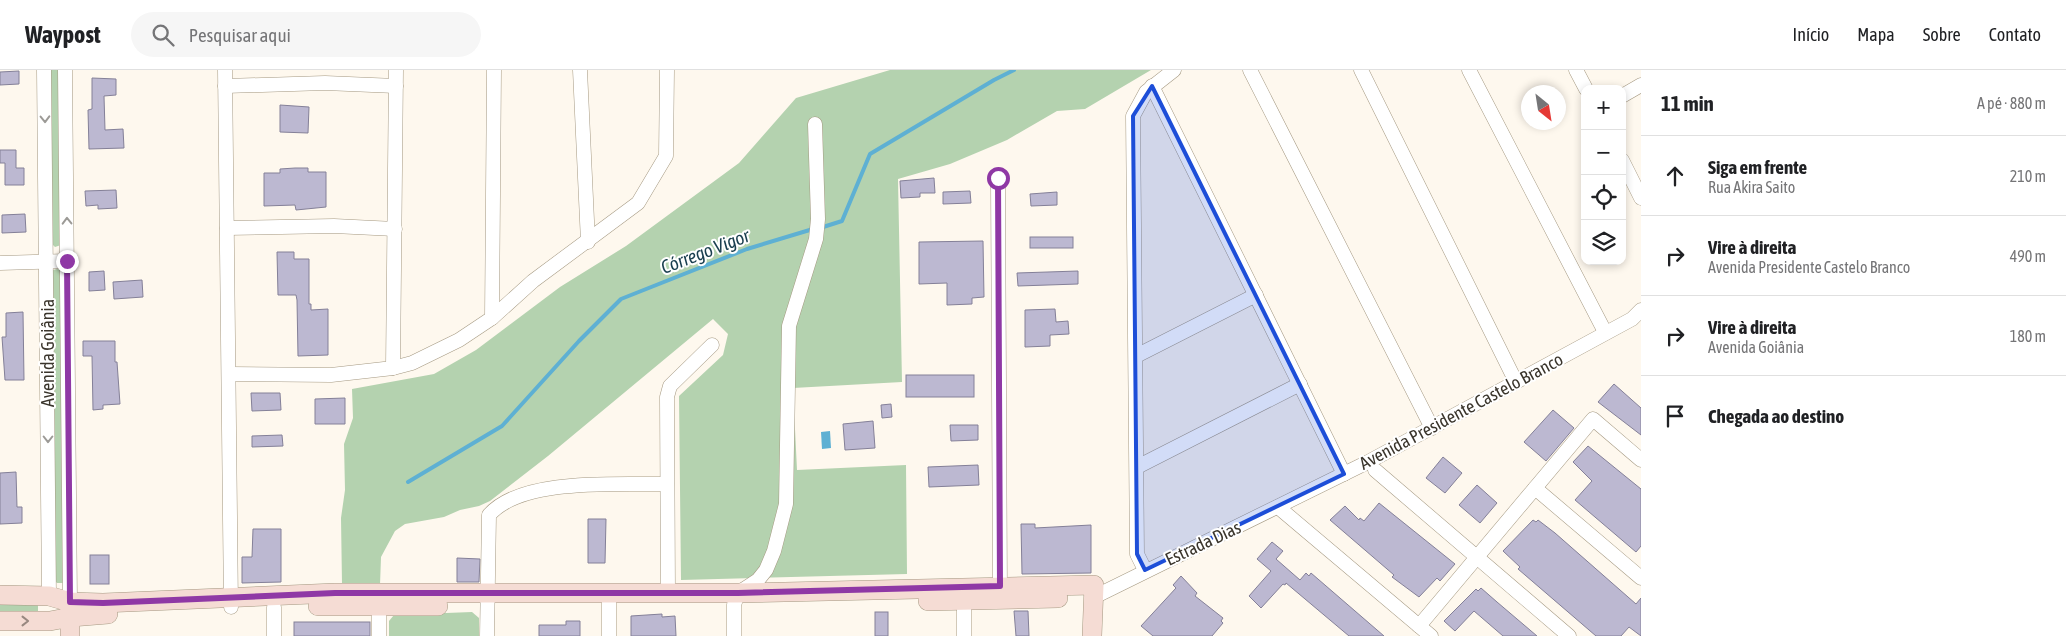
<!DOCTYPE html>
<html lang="pt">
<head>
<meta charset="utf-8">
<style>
	body { margin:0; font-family:"Asap Condensed",sans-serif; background:#f6f6f6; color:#202124 }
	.controls { position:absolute; right:15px; top:15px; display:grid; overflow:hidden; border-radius:10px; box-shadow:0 2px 8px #0003 }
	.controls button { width:45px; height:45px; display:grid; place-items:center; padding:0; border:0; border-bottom:1px solid #e0e0e0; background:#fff; color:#202124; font:25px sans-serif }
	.compass { position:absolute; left:1521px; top:15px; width:45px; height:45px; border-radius:50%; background:#fff; box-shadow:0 2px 8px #0003; rotate:150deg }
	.stop { position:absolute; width:15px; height:15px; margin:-11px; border:4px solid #8f38a5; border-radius:50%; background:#fff }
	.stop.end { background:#8f38a5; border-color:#fff; box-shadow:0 1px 5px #0008 }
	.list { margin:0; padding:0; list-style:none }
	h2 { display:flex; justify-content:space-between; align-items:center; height:65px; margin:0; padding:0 20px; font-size:21px }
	h2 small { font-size:16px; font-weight:400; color:#757577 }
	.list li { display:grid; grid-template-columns:32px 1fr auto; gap:15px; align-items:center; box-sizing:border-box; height:80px; padding:0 20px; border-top:1px solid #e0e0e0 }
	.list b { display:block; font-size:19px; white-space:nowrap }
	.list p { margin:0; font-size:16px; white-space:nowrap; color:#757577 }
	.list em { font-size:16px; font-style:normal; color:#757577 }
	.icon { flex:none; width:28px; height:28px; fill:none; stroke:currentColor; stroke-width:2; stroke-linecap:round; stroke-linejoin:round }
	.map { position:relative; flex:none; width:1641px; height:566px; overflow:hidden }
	header { display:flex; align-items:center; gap:30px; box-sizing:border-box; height:70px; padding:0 25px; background:#fff; border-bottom:1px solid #e0e0e0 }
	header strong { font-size:24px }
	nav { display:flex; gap:28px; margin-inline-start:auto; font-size:18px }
	.search { width:350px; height:45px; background:#f6f6f6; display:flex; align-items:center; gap:12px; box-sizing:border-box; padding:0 18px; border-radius:28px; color:#757577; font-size:19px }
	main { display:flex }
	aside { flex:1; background:#fff }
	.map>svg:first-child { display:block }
</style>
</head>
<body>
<header>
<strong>Waypost</strong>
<div class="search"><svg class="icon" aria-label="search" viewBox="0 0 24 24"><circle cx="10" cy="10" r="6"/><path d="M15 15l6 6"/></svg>Pesquisar aqui</div>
<nav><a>Início</a><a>Mapa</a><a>Sobre</a><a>Contato</a></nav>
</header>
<main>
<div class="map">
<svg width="1641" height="566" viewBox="0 0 1641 566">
	<rect width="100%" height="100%" fill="#fef8ee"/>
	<g fill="#b4d2af">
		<path d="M 49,0 L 61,0 L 61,175 L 55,177 L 51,173 Z"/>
		<path d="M 890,0 L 1151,0 L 1085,39 L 1057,41 L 1007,70 L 950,94 L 898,109 L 902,312 L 793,318 L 797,400 L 906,395 L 907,504 L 681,510 L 679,326 L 723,285 L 728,264 L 713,249 L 548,386 L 490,431 L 479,436 L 460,440 L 444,447 L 405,454 L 395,461 L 381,487 L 380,515 L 342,514 L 341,448 L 345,420 L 344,374 L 353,348 L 352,319 L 434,304 L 476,280 L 560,217 L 626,176 L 739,93 L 796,28 Z"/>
		<path d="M 57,199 L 61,200 L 63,513 L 57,513 L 54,510 L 53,200 Z"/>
		<path d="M 38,528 L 38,543 L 0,544 L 0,529 Z"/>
		<path d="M 472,542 L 479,548 L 479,566 L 389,566 L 389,551 L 394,545 Z"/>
	</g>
	<path fill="#5eb0d3" d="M 830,361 L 831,378 L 822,379 L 821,362 Z"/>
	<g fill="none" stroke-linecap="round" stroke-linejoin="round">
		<g stroke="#5eb0d3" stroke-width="4">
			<path d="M 820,158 L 842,151 L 870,84 L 994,10 L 1014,0"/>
			<path d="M 408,412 L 502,356 L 579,271 L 621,229 L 747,179 L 813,159"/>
		</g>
	</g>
	<g fill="#bcb8d1" stroke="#848098">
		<path d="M 19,1 L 19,14 L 0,15 L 0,2 Z"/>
		<path d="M 92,8 L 116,9 L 116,25 L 104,26 L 105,60 L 123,59 L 124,78 L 89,79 L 88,40 L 92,39 Z"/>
		<path d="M 280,35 L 309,37 L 308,63 L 280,62 Z"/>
		<path d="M 0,80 L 16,80 L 16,98 L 24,98 L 24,115 L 5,115 L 5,93 L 0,93 Z"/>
		<path d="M 295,98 L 308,98 L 308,102 L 326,102 L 326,137 L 296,140 L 295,135 L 264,136 L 264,103 L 280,103 L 280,99 Z"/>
		<path d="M 934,108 L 935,123 L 920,123 L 920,127 L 901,128 L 900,111 Z"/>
		<path d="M 116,120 L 117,138 L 98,139 L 98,135 L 86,136 L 85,121 Z"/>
		<path d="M 970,121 L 971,133 L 943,134 L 943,122 Z"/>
		<path d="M 1057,122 L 1057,135 L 1031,136 L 1030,124 Z"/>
		<path d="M 25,144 L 26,162 L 2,163 L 2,145 Z"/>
		<rect x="1030" y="167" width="43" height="11"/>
		<path d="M 983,171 L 984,227 L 972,228 L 972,234 L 947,235 L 947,213 L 919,214 L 919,172 Z"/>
		<path d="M 277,182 L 294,182 L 294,189 L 309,189 L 309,234 L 311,234 L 311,240 L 328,239 L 328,285 L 298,286 L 297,230 L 296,225 L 278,225 Z"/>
		<path d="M 104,201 L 105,220 L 89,221 L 89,202 Z"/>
		<path d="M 1078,201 L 1078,214 L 1018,216 L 1017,203 Z"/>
		<path d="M 142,210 L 143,227 L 114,229 L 113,212 Z"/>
		<path d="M 1055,239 L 1056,252 L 1068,251 L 1069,264 L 1050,265 L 1050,276 L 1025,277 L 1025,240 Z"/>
		<path d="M 23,242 L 24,310 L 5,310 L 2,267 L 6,267 L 6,243 Z"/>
		<path d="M 83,271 L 115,271 L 115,292 L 117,292 L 120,334 L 103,335 L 103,339 L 93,340 L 92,286 L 83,286 Z"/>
		<rect x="906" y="305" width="68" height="22"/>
		<path d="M 1614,314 L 1641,338 L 1641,365 L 1598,332 Z"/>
		<path d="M 251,323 L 280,323 L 281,340 L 252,341 Z"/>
		<path d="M 345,328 L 345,354 L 315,354 L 315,329 Z"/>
		<path d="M 891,334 L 892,347 L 882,348 L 881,335 Z"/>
		<path d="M 1553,340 L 1574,358 L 1546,391 L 1524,372 Z"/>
		<path d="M 873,351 L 875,378 L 845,380 L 843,354 Z"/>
		<path d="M 950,355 L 978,355 L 978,370 L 951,371 Z"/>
		<path d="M 282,365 L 283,376 L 252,377 L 252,366 Z"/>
		<path d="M 1588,376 L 1641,419 L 1641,476 L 1636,482 L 1575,430 L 1592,411 L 1573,392 Z"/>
		<path d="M 1443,387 L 1462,403 L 1445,423 L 1426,408 Z"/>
		<path d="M 978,395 L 979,415 L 929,417 L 928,397 Z"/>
		<path d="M 16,402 L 17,437 L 22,437 L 22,453 L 0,454 L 0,403 Z"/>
		<path d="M 1477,415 L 1497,433 L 1480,453 L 1459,435 Z"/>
		<path d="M 1379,433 L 1455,494 L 1440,511 L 1437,508 L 1419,527 L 1392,507 L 1394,505 L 1330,450 L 1345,436 L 1359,450 L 1360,448 L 1364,451 Z"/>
		<path d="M 588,449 L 606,449 L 605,493 L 588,493 Z"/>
		<path d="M 1533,450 L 1536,452 L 1538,450 L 1555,463 L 1636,534 L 1641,528 L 1641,566 L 1629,557 L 1621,566 L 1596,566 L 1518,499 L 1520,497 L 1503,481 Z"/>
		<path d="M 1021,454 L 1035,454 L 1035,458 L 1091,455 L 1091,503 L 1022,504 Z"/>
		<path d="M 253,459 L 281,459 L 281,512 L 242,513 L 242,487 L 252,487 Z"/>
		<path d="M 1272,472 L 1283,481 L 1276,489 L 1300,510 L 1306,503 L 1309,506 L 1311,503 L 1384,566 L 1349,566 L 1286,513 L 1285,515 L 1283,514 L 1261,538 L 1249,526 L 1271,501 L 1257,489 Z"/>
		<rect x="90" y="485" width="19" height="29"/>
		<path d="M 457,488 L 480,489 L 479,512 L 457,512 Z"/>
		<path d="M 1181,506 L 1197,523 L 1195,526 L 1223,548 L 1221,551 L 1223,553 L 1212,566 L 1153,566 L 1141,556 L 1176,518 L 1173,515 Z"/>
		<path d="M 1481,518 L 1497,532 L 1537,566 L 1503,566 L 1474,541 L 1455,561 L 1444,551 L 1476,519 L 1478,521 Z"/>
		<path d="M 1014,541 L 1028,541 L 1029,566 L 1016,566 Z"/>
		<rect x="875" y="542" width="13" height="24"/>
		<path d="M 662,544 L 662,547 L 675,546 L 676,566 L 631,566 L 631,546 Z"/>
		<path d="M 566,551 L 580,551 L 580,566 L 539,566 L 539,555 L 566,555 Z"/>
		<rect x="294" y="552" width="76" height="14"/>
	</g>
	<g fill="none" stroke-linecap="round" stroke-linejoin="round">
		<g stroke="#a59982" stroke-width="15">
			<g id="street">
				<path d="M 44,0 L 49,526"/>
				<path d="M 65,0 L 70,532"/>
				<path d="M 225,0 L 231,537"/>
				<path d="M 580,0 L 588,172"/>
				<path d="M 1250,0 L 1432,358"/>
				<path d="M 1361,0 L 1516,312"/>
				<path d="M 1469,0 L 1605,262"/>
				<path d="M 1576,0 L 1586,19"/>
				<path d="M 225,16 L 325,13 L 396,16"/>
				<path d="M 1152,16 L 1344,404"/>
				<path d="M 1622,26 L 1641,15"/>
				<path d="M 1622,90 L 1641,128"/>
				<path d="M 998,108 L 1000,526"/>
				<path d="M 227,158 L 334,156 L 395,159"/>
				<path d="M 0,193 L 67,191"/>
				<path d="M 492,248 L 494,0"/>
				<path d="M 1136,286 L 1256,225"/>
				<path d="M 393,298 L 396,0"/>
				<path d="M 230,304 L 331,305 L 393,298 L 412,293 L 459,270 L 492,248 L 533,211 L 638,133 L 666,86 L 667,0"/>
				<path d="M 1137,397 L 1300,314"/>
				<path d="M 1375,400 L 1569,566"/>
				<path d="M 1535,418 L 1641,508"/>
				<path d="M 1278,437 L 1431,566"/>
				<path d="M 1145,500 L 1137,484 L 1133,46 L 1146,22 L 1174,0"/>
				<path d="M 964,522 L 964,566"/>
				<path d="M 668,523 L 667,327 L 670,316 L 712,275"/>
				<path d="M 1094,527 L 1368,392 L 1632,249 L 1641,240"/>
				<path d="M 274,537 L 274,566"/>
				<path d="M 1419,556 L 1593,349 L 1641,390"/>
				<path d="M 379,566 L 379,526"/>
				<path d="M 487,566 L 489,445 C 522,407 620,415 667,414"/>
				<path d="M 609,566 L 609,523"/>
				<path d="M 734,566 L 734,535 L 738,523 L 758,510 L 766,500 L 774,481 L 786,434 L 789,256 L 816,169 L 818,149 L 815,54"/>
			</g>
		</g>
		<g stroke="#a59982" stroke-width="20">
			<g id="secondary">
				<path d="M 0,525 L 49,526 L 70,532 L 103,533 L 335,523 L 738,523 L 1094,515 L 1092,566"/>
				<path d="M 928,531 L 1058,528"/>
				<path d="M 318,536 L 438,536"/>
				<path d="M 0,551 L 50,551 L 71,547 L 108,544"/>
				<path d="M 70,566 L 70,535"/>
			</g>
		</g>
		<use href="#street" stroke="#fff" stroke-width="14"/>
		<use href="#secondary" stroke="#f5dcd4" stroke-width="19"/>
	</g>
	<defs><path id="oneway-chevron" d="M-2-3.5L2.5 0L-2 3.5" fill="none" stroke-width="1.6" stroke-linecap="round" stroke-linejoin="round" transform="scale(1.25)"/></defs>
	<g stroke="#9c9a96">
		<use href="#oneway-chevron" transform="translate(45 49) rotate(89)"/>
		<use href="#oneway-chevron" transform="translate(67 151) rotate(-91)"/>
		<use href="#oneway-chevron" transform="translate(48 369) rotate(90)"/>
	</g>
	<use stroke="#988880" href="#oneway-chevron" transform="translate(25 551)"/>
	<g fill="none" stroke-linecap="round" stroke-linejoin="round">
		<path stroke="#8f38a5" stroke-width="6" d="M 67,191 L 70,532 L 103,533 L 335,523 L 738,523 L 1000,516 L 998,108"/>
	</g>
	<path fill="#1d4ed8" fill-opacity="0.2" stroke="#1d4ed8" stroke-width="4" stroke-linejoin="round" d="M 1152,16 L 1344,404 L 1145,500 L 1137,484 L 1133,46 Z"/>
	<g text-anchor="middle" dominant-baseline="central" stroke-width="4" stroke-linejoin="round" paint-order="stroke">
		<g font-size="18" fill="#3a352c" stroke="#fff">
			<text transform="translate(47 283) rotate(-90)">Avenida Goiânia</text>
			<text transform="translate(1461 341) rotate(-28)">Avenida Presidente Castelo Branco</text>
			<text transform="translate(1203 473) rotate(-25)">Estrada Dias</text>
		</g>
		<g font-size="19" font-style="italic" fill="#1a3f4f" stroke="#fff">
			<text transform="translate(705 181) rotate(-21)">Córrego Vigor</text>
		</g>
	</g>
</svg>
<div class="controls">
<button>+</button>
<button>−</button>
<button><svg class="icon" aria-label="locate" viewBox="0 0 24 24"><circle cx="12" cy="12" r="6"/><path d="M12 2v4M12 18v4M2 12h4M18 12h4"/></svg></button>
<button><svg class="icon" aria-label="layers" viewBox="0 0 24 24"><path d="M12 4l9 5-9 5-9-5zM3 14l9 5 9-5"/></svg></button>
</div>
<svg class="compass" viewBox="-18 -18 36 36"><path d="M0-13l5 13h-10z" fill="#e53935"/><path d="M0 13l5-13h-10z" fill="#757577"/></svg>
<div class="stop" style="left:998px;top:108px"></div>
<div class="stop end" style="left:67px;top:191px"></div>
</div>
<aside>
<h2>11 min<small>A pé · 880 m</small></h2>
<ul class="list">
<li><svg class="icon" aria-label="ahead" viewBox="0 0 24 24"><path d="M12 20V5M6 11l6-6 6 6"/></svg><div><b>Siga em frente</b><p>Rua Akira Saito</p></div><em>210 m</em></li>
<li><svg class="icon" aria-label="right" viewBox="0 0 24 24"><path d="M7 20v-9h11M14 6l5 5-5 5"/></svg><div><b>Vire à direita</b><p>Avenida Presidente Castelo Branco</p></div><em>490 m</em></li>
<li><svg class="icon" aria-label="right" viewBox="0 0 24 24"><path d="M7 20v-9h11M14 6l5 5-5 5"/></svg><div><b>Vire à direita</b><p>Avenida Goiânia</p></div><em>180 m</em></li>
<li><svg class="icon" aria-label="arrive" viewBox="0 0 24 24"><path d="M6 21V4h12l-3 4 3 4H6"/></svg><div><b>Chegada ao destino</b></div></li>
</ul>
</aside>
</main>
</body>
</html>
